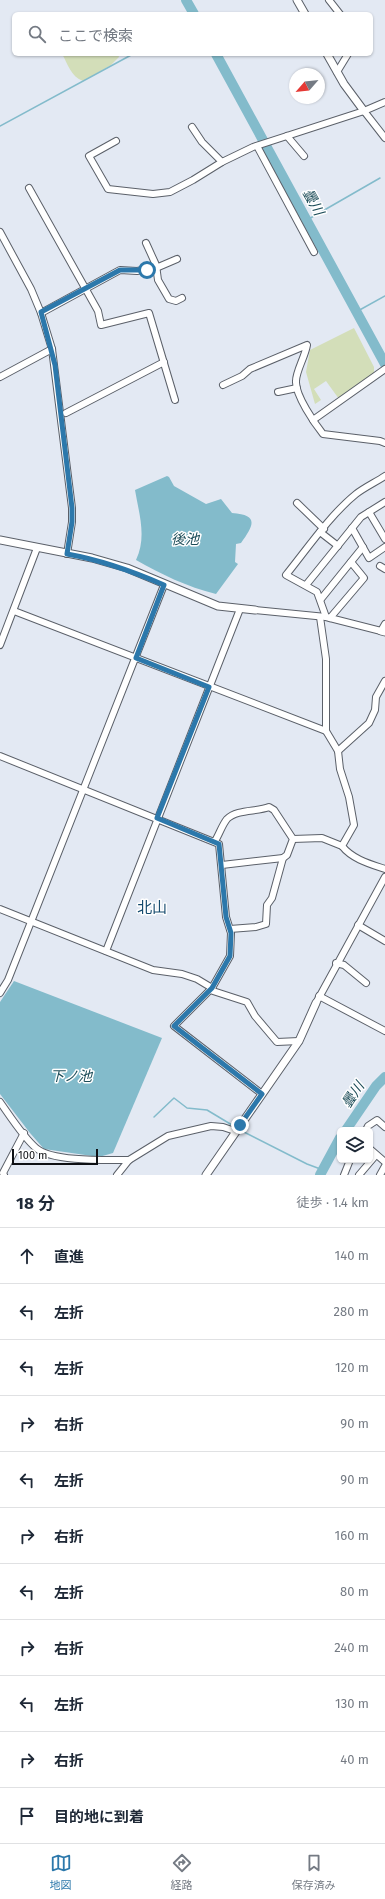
<!DOCTYPE html>
<html lang="ja">
<head>
<meta charset="utf-8">
<style>
	body { margin:0; font-family:"Fira Sans","Noto Sans JP",sans-serif; background:#f6f6f7; color:#1f2937 }
	.controls { position:absolute; right:12px; bottom:12px; display:grid; overflow:hidden; border-radius:6px; box-shadow:0 1px 3px #0004 }
	.controls button { width:36px; height:36px; display:grid; place-items:center; padding:0; border:0; border-bottom:1px solid #e0e1e3; background:#fff; color:#1f2937; font:20px sans-serif }
	.compass { position:absolute; left:289px; top:68px; width:36px; height:36px; border-radius:50%; background:#fff; box-shadow:0 1px 3px #0004; rotate:242deg }
	.scale { position:absolute; left:12px; bottom:10px; width:86px; box-sizing:border-box; padding-left:4px; border:2px solid #0e1014; border-top:0; font-size:11px; line-height:14px; white-space:nowrap; color:#0e1014; -webkit-text-stroke:3px #fff; paint-order:stroke }
	.stop { position:absolute; width:12px; height:12px; margin:-9px; border:3px solid #2c78ab; border-radius:50%; background:#fff }
	.stop.end { background:#2c78ab; border-color:#fff; box-shadow:0 1px 4px #0008 }
	.list { margin:0; padding:0; list-style:none }
	h2 { display:flex; justify-content:space-between; align-items:center; height:52px; margin:0; padding:0 16px; font-size:17px }
	h2 small { font-size:13px; font-weight:400; color:#747a83 }
	.list li { display:grid; grid-template-columns:26px 1fr auto; gap:12px; align-items:center; box-sizing:border-box; height:56px; padding:0 16px; border-top:1px solid #e0e1e3 }
	.list b { display:block; font-size:15px; white-space:nowrap }
	.list em { font-size:13px; font-style:normal; color:#747a83 }
	.icon { flex:none; width:22px; height:22px; fill:none; stroke:currentColor; stroke-width:2; stroke-linecap:round; stroke-linejoin:round }
	.map { position:relative; flex:none; width:385px; height:1175px; overflow:hidden }
	.search { position:absolute; background:#fff; box-shadow:0 1px 3px #0004; left:12px; right:12px; top:12px; height:44px; display:flex; align-items:center; gap:10px; box-sizing:border-box; padding:0 14px; border-radius:6px; color:#747a83; font-size:15px }
	.sheet { height:668px; background:#fff }
	nav { display:flex; justify-content:space-around; align-items:center; box-sizing:border-box; height:56px; border-top:1px solid #e0e1e3; background:#fff; font-size:11px; color:#747a83 }
	nav a { display:grid; justify-items:center; gap:2px }
	nav .on { color:#2c78ab }
	.map>svg:first-child { display:block }
</style>
</head>
<body>
<div class="map">
<svg width="385" height="1175" viewBox="0 0 385 1175">
	<rect width="100%" height="100%" fill="#e3e9f3"/>
	<g fill="#d3deb9">
		<path d="M 62,54 L 118,54 L 119,57 L 111,65 L 83,81 C 71,77 68,64 62,54 Z"/>
		<path d="M 354,328 L 374,367 L 374,374 L 339,399 L 326,381 L 314,389 L 321,400 L 315,404 L 306,372 L 310,350 Z"/>
	</g>
	<g fill="#83bbcb">
		<path d="M 167,476 L 169,477 L 174,486 L 206,504 L 221,499 L 232,513 C 259,515 254,525 241,543 L 236,544 L 235,562 L 238,564 L 216,594 C 187,587 161,574 136,560 C 147,537 139,514 135,490 Z"/>
		<path d="M 14,981 L 162,1038 L 113,1153 L 99,1157 L 44,1149 L 30,1133 L 0,1094 L 0,1002 Z"/>
	</g>
	<g fill="none" stroke-linecap="round" stroke-linejoin="round">
		<g stroke="#83bbcb" stroke-width="1.5">
			<path d="M 0,126 L 133,54"/>
			<path d="M 307,220 L 380,178"/>
			<path d="M 356,312 L 385,296"/>
			<path d="M 154,1117 L 174,1098 L 187,1108 L 207,1110 L 237,1128"/>
			<path d="M 240,1130 L 307,1164 L 323,1170"/>
		</g>
		<g stroke="#83bbcb" stroke-width="10">
			<path d="M 186,0 L 194,14"/>
			<path d="M 216,54 L 385,364"/>
			<path d="M 346,1130 L 376,1086 L 385,1077"/>
			<path d="M 320,1175 L 340,1138"/>
		</g>
		<g stroke="#5b6069" stroke-width="8">
			<g id="minor">
				<path d="M 329,0 L 340,14"/>
				<path d="M 337,72 L 348,54"/>
				<path d="M 364,111 L 385,138"/>
				<path d="M 192,127 L 202,142 L 222,162"/>
				<path d="M 287,136 L 304,156"/>
				<path d="M 116,141 L 89,156 L 108,189 L 153,194 L 170,192 L 193,180 L 222,162 L 253,147 L 364,111 L 385,102"/>
				<path d="M 257,146 L 314,252"/>
				<path d="M 29,188 L 98,311 L 101,325 L 149,313 L 175,400"/>
				<path d="M 0,232 L 31,289 L 41,313 L 52,349 L 72,508 L 72,522 L 67,554"/>
				<path d="M 146,243 L 156,265 L 158,280 L 169,299 L 176,301 L 182,298"/>
				<path d="M 41,313 L 120,270 L 137,271 L 156,268 L 177,259"/>
				<path d="M 0,377 L 52,349"/>
				<path d="M 223,385 L 242,376 L 250,369 L 307,345 C 305,357 296,371 296,381 C 295,395 315,424 323,434 L 380,441 L 385,443"/>
				<path d="M 278,392 L 297,388"/>
				<path d="M 66,413 L 164,362"/>
				<path d="M 313,420 L 385,369"/>
				<path d="M 297,503 L 324,529"/>
				<path d="M 369,512 L 385,539"/>
				<path d="M 352,528 L 369,558 L 385,547"/>
				<path d="M 320,532 L 338,546"/>
				<path d="M 380,566 L 385,569"/>
				<path d="M 306,585 L 361,517 L 385,502"/>
				<path d="M 321,599 L 363,547"/>
				<path d="M 255,610 L 326,617 L 381,631 L 385,624"/>
				<path d="M 14,611 L 326,731"/>
				<path d="M 320,617 L 326,659 L 326,731 L 338,751 L 340,769 L 349,797 L 354,825 L 342,846 C 352,859 370,864 385,869"/>
				<path d="M 326,617 L 317,592 L 286,575 C 307,549 330,515 356,494 C 365,487 376,482 385,476"/>
				<path d="M 330,618 L 364,578 L 351,562"/>
				<path d="M 0,645 L 37,548"/>
				<path d="M 338,751 L 369,723 L 375,710 L 376,697 L 385,681"/>
				<path d="M 0,756 L 219,844 L 226,917 L 231,933 L 230,956 L 212,988 L 174,1026 L 262,1094"/>
				<path d="M 293,839 L 322,838 L 342,846"/>
				<path d="M 215,841 C 219,835 222,825 227,819 C 237,809 257,812 269,807 L 274,810 L 293,839 L 287,855 L 283,858 L 272,898 L 267,905 L 266,924 L 256,927 L 230,929"/>
				<path d="M 222,865 L 283,858"/>
				<path d="M 0,909 L 153,970 L 182,974 L 197,979 L 212,988 L 213,991 L 247,1002 L 255,1016 L 277,1042 L 299,1041"/>
				<path d="M 358,925 L 385,941"/>
				<path d="M 106,951 L 240,609"/>
				<path d="M 336,963 L 344,965 L 366,983"/>
				<path d="M 0,993 L 8,980 L 164,585"/>
				<path d="M 319,996 L 385,1031"/>
				<path d="M 316,1003 L 385,877"/>
				<path d="M 0,1102 C 10,1116 23,1137 36,1148 C 52,1162 107,1160 129,1160"/>
				<path d="M 366,1130 L 368,1126 L 377,1120 L 385,1127"/>
				<path d="M 370,1149 L 385,1162"/>
				<path d="M 4,1175 L 3,1173 L 24,1133"/>
				<path d="M 117,1175 L 129,1160 L 168,1136 L 211,1126 L 223,1127 L 235,1131"/>
				<path d="M 344,1175 L 350,1160"/>
				<path d="M 359,1175 L 376,1155"/>
				<path d="M 380,1175 L 385,1166"/>
			</g>
		</g>
		<g stroke="#5b6069" stroke-width="9">
			<g id="tertiary">
				<path d="M 297,0 L 305,14"/>
				<path d="M 327,54 L 344,84 L 364,111"/>
				<path d="M 0,540 L 92,558 L 127,568 L 218,606 L 255,610"/>
				<path d="M 381,631 L 385,632"/>
				<path d="M 206,1175 L 299,1041 L 316,1003"/>
			</g>
		</g>
		<use href="#minor" stroke="#fff" stroke-width="6"/>
		<use href="#tertiary" stroke="#fff" stroke-width="7"/>
	</g>
	<g fill="none" stroke-linecap="round" stroke-linejoin="round">
		<path stroke="#2c78ab" stroke-width="5" d="M 147,270 L 120,270 L 41,312 L 55,365 L 72,508 L 72,522 L 67,554 C 101,560 132,571 164,585 L 136,658 L 209,687 L 157,818 L 219,844 L 226,917 L 231,933 L 230,956 L 212,988 L 174,1026 L 262,1094 L 240,1125"/>
	</g>
	<g text-anchor="middle" dominant-baseline="central" stroke-width="3" stroke-linejoin="round" paint-order="stroke">
		<g font-size="14" font-style="italic" fill="#1c4c58" stroke="#fff">
			<text transform="translate(313 202) rotate(61)">曇川</text>
			<text x="185" y="539">後池</text>
			<text x="71" y="1076">下ノ池</text>
			<text transform="translate(353 1095) rotate(-56)">曇川</text>
		</g>
		<g font-size="15" fill="#164b6e" stroke="#fff">
			<text x="152" y="908">北山</text>
		</g>
	</g>
</svg>
<div class="controls">
<button><svg class="icon" aria-label="layers" viewBox="0 0 24 24"><path d="M12 4l9 5-9 5-9-5zM3 14l9 5 9-5"/></svg></button>
</div>
<svg class="compass" viewBox="-18 -18 36 36"><path d="M0-13l5 13h-10z" fill="#e53935"/><path d="M0 13l5-13h-10z" fill="#747a83"/></svg>
<div class="scale">100 m</div>
<div class="stop" style="left:147px;top:270px"></div>
<div class="stop end" style="left:240px;top:1125px"></div>
<div class="search"><svg class="icon" aria-label="search" viewBox="0 0 24 24"><circle cx="10" cy="10" r="6"/><path d="M15 15l6 6"/></svg>ここで検索</div>
</div>
<section class="sheet">
<h2>18 分<small>徒歩 · 1.4 km</small></h2>
<ul class="list">
<li><svg class="icon" aria-label="ahead" viewBox="0 0 24 24"><path d="M12 20V5M6 11l6-6 6 6"/></svg><div><b>直進</b></div><em>140 m</em></li>
<li><svg class="icon" aria-label="left" viewBox="0 0 24 24"><path d="M17 20v-9H6M10 6l-5 5 5 5"/></svg><div><b>左折</b></div><em>280 m</em></li>
<li><svg class="icon" aria-label="left" viewBox="0 0 24 24"><path d="M17 20v-9H6M10 6l-5 5 5 5"/></svg><div><b>左折</b></div><em>120 m</em></li>
<li><svg class="icon" aria-label="right" viewBox="0 0 24 24"><path d="M7 20v-9h11M14 6l5 5-5 5"/></svg><div><b>右折</b></div><em>90 m</em></li>
<li><svg class="icon" aria-label="left" viewBox="0 0 24 24"><path d="M17 20v-9H6M10 6l-5 5 5 5"/></svg><div><b>左折</b></div><em>90 m</em></li>
<li><svg class="icon" aria-label="right" viewBox="0 0 24 24"><path d="M7 20v-9h11M14 6l5 5-5 5"/></svg><div><b>右折</b></div><em>160 m</em></li>
<li><svg class="icon" aria-label="left" viewBox="0 0 24 24"><path d="M17 20v-9H6M10 6l-5 5 5 5"/></svg><div><b>左折</b></div><em>80 m</em></li>
<li><svg class="icon" aria-label="right" viewBox="0 0 24 24"><path d="M7 20v-9h11M14 6l5 5-5 5"/></svg><div><b>右折</b></div><em>240 m</em></li>
<li><svg class="icon" aria-label="left" viewBox="0 0 24 24"><path d="M17 20v-9H6M10 6l-5 5 5 5"/></svg><div><b>左折</b></div><em>130 m</em></li>
<li><svg class="icon" aria-label="right" viewBox="0 0 24 24"><path d="M7 20v-9h11M14 6l5 5-5 5"/></svg><div><b>右折</b></div><em>40 m</em></li>
<li><svg class="icon" aria-label="arrive" viewBox="0 0 24 24"><path d="M6 21V4h12l-3 4 3 4H6"/></svg><div><b>目的地に到着</b></div></li>
</ul>
</section>
<nav>
<a class="on"><svg class="icon" aria-label="map" viewBox="0 0 24 24"><path d="M3 6l6-2 6 2 6-2v14l-6 2-6-2-6 2zM9 4v14M15 6v14"/></svg>地図</a>
<a><svg class="icon" aria-label="directions" viewBox="0 0 24 24"><path d="M12 3l9 9-9 9-9-9zM9 14v-3h6M13 9l2 2-2 2"/></svg>経路</a>
<a><svg class="icon" aria-label="saved" viewBox="0 0 24 24"><path d="M7 4h10v16l-5-4-5 4z"/></svg>保存済み</a>
</nav>
</body>
</html>
